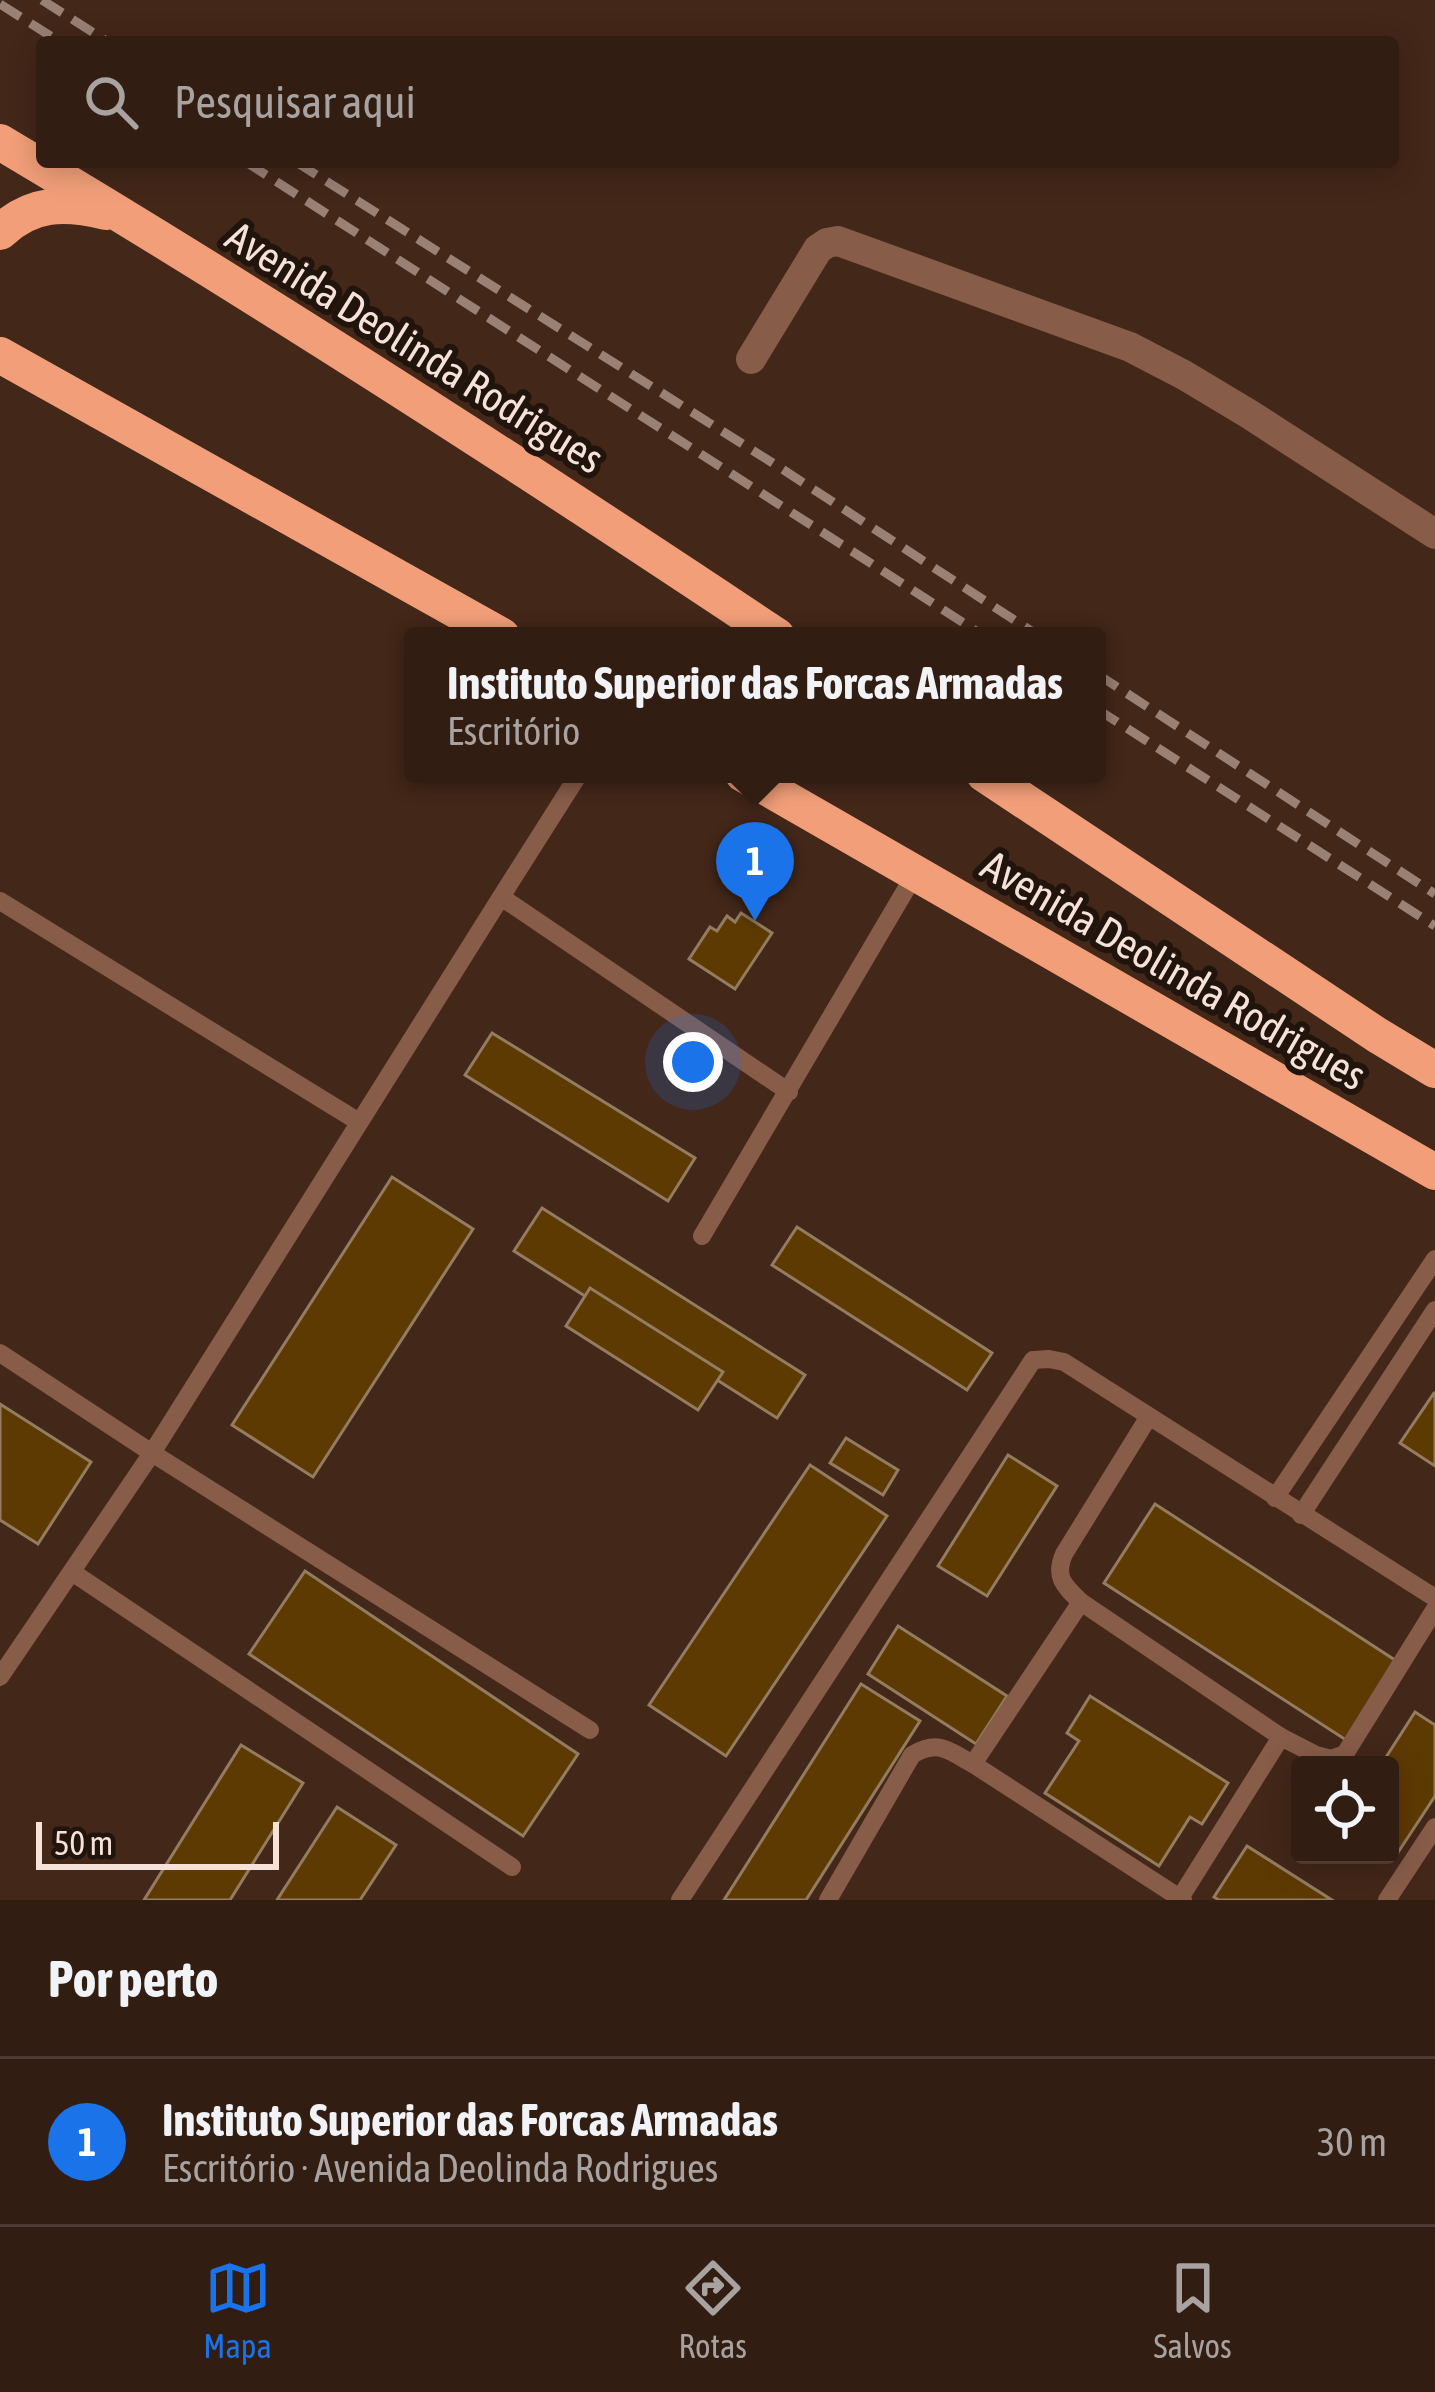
<!DOCTYPE html>
<html lang="pt">
<head>
<meta charset="utf-8">
<style>
	body { margin:0; font-family:"Asap Condensed",sans-serif; background:#3a261c; color:#f1f3f6 }
	.controls { position:absolute; right:36px; bottom:36px; display:grid; overflow:hidden; border-radius:12px; box-shadow:0 6px 30px #0003 }
	.controls button { width:108px; height:108px; display:grid; place-items:center; padding:0; border:0; border-bottom:3px solid #4d3b33; background:#321d13; color:#f1f3f6; font:60px sans-serif }
	.scale { position:absolute; left:36px; bottom:30px; width:243px; box-sizing:border-box; padding-left:12px; border:6px solid #f6e2d9; border-top:0; font-size:33px; line-height:42px; white-space:nowrap; color:#f6e2d9; -webkit-text-stroke:9px #21140d; paint-order:stroke }
	.you { position:absolute; left:693px; top:1062px; width:42px; height:42px; margin:-30px; border:9px solid #fff; border-radius:50%; background:#1a73e8; box-shadow:0 0 0 18px #1a73e833 }
	.badge { display:grid; place-items:center; width:78px; height:78px; border-radius:50%; background:#1a73e8; color:#fff; font-size:39px; font-weight:700 }
	.pin { position:absolute; translate:-50% -99px; filter:drop-shadow(0 3px 6px #0008) }
	.pin::after { content:''; position:absolute; top:63px; width:42px; height:36px; background:inherit; clip-path:polygon(0 0,100% 0,50% 100%) }
	.popup { position:absolute; left:404px; top:627px; width:702px; height:156px; box-sizing:border-box; display:grid; place-content:center; border-radius:12px; background:#321d13; filter:drop-shadow(0 3px 9px #0005); font-size:39px; white-space:nowrap; color:#a8a2a0 }
	.popup b { font-size:45px; color:#f1f3f6 }
	.popup::after { content:''; position:absolute; left:50%; top:100%; margin-left:-24px; border:24px solid transparent; border-top-color:#321d13 }
	.list { margin:0; padding:0; list-style:none }
	h2 { display:flex; justify-content:space-between; align-items:center; height:156px; margin:0; padding:0 48px; font-size:51px }
	h2 small { font-size:39px; font-weight:400; color:#a8a2a0 }
	.list li { display:grid; grid-template-columns:78px 1fr auto; gap:36px; align-items:center; box-sizing:border-box; height:168px; padding:0 48px; border-top:3px solid #4d3b33 }
	.list b { display:block; font-size:45px; white-space:nowrap }
	.list p { margin:0; font-size:39px; white-space:nowrap; color:#a8a2a0 }
	.list em { font-size:39px; font-style:normal; color:#a8a2a0 }
	.icon { flex:none; width:66px; height:66px; fill:none; stroke:currentColor; stroke-width:2; stroke-linecap:round; stroke-linejoin:round }
	.map { position:relative; flex:none; width:1435px; height:1900px; overflow:hidden }
	.search { position:absolute; background:#321d13; box-shadow:0 6px 30px #0003; left:36px; right:36px; top:36px; height:132px; display:flex; align-items:center; gap:30px; box-sizing:border-box; padding:0 42px; border-radius:12px; color:#a8a2a0; font-size:45px }
	.sheet { height:324px; background:#321d13 }
	nav { display:flex; justify-content:space-around; align-items:center; box-sizing:border-box; height:168px; border-top:3px solid #4d3b33; background:#321d13; font-size:33px; color:#a8a2a0 }
	nav a { display:grid; justify-items:center; gap:6px }
	nav .on { color:#1a73e8 }
	.map>svg:first-child { display:block }
</style>
</head>
<body>
<div class="map">
<svg width="1435" height="1900" viewBox="0 0 1435 1900">
	<rect width="100%" height="100%" fill="#432719"/>
	<g fill="#5e3a03" stroke="#947c61" stroke-width="3">
		<path d="M 741,913 L 772,933 L 735,989 L 689,959 L 710,927 L 717,931 L 727,916 L 735,922 Z"/>
		<path d="M 492,1033 L 695,1158 L 668,1201 L 465,1075 Z"/>
		<path d="M 392,1177 L 473,1229 L 313,1477 L 232,1425 Z"/>
		<path d="M 542,1208 L 805,1375 L 777,1418 L 514,1251 Z"/>
		<path d="M 797,1227 L 992,1353 L 967,1390 L 772,1265 Z"/>
		<path d="M 590,1288 L 723,1372 L 698,1410 L 566,1326 Z"/>
		<path d="M 1434,1393 L 1435,1393 L 1435,1466 L 1400,1443 Z"/>
		<path d="M 0,1404 L 91,1462 L 38,1544 L 0,1520 Z"/>
		<path d="M 846,1438 L 898,1470 L 883,1495 L 830,1463 Z"/>
		<path d="M 1008,1455 L 1057,1486 L 987,1596 L 938,1566 Z"/>
		<path d="M 810,1465 L 887,1516 L 726,1756 L 649,1705 Z"/>
		<path d="M 1155,1504 L 1398,1662 L 1346,1740 L 1104,1583 Z"/>
		<path d="M 305,1571 L 578,1754 L 523,1836 L 249,1654 Z"/>
		<path d="M 898,1626 L 1007,1696 L 976,1744 L 868,1674 Z"/>
		<path d="M 861,1684 L 920,1721 L 806,1900 L 724,1900 Z"/>
		<path d="M 1090,1696 L 1228,1783 L 1202,1824 L 1190,1817 L 1159,1866 L 1045,1793 L 1079,1741 L 1067,1733 Z"/>
		<path d="M 1415,1712 L 1435,1725 L 1435,1796 L 1395,1857 L 1390,1854 L 1390,1765 L 1381,1765 Z"/>
		<path d="M 241,1745 L 303,1783 L 230,1900 L 144,1900 Z"/>
		<path d="M 337,1807 L 396,1845 L 360,1900 L 277,1900 Z"/>
		<path d="M 1247,1846 L 1332,1900 L 1219,1900 L 1214,1897 Z"/>
	</g>
	<g fill="none" stroke-linecap="round" stroke-linejoin="round">
		<g stroke="#875c49" stroke-width="18">
			<path d="M 501,897 L 579,774"/>
			<path d="M 0,901 L 359,1122"/>
			<path d="M 702,1236 L 915,874"/>
			<path d="M 0,1353 L 152,1453 L 590,1730"/>
			<path d="M 1148,1418 L 1064,1554 C 1054,1577 1064,1586 1081,1602 L 1281,1737 L 1316,1755 L 1331,1759 L 1345,1754 L 1435,1609"/>
			<path d="M 1275,1498 L 1435,1259"/>
			<path d="M 1301,1515 L 1435,1310"/>
			<path d="M 72,1572 L 512,1867"/>
			<path d="M 0,1677 L 152,1453 L 501,897 L 789,1092"/>
			<path d="M 973,1764 L 1081,1602"/>
			<path d="M 1180,1898 L 1281,1737"/>
			<path d="M 680,1900 L 1033,1360 L 1049,1359 L 1064,1362 L 1435,1598"/>
			<path d="M 828,1900 L 912,1755 C 939,1739 949,1751 973,1764 L 1183,1900"/>
			<path d="M 1387,1900 L 1435,1827"/>
		</g>
		<path stroke="#875c49" stroke-width="30" d="M 751,359 L 818,249 L 827,243 L 838,241 L 1130,347 L 1184,375 L 1249,414 L 1435,534"/>
		<g stroke="#f29f79" stroke-width="36">
			<path d="M 0,142 C 264,299 522,466 777,636"/>
			<path d="M 0,232 C 32,202 64,202 106,212"/>
			<path d="M 0,355 L 502,636"/>
			<path d="M 743,774 L 1435,1172"/>
			<path d="M 984,774 L 1377,1035 L 1435,1070"/>
		</g>
		<g stroke="#9a8176" stroke-width="9" stroke-dasharray="24 12" stroke-linecap="butt">
			<path d="M 42,0 L 108,42"/>
			<path d="M 0,4 L 60,42"/>
			<path d="M 246,162 L 984,636"/>
			<path d="M 296,162 L 779,467 L 1039,636"/>
			<path d="M 1097,674 L 1435,894"/>
			<path d="M 1097,709 L 1435,926"/>
		</g>
	</g>
	<g text-anchor="middle" dominant-baseline="central" stroke-width="12" stroke-linejoin="round" paint-order="stroke">
		<g font-size="42" fill="#f6e2d9" stroke="#21140d">
			<text transform="translate(415 347) rotate(32)">Avenida Deolinda Rodrigues</text>
			<text transform="translate(1174 970) rotate(30)">Avenida Deolinda Rodrigues</text>
		</g>
	</g>
</svg>
<div class="controls">
<button><svg class="icon" aria-label="locate" viewBox="0 0 24 24"><circle cx="12" cy="12" r="6"/><path d="M12 2v4M12 18v4M2 12h4M18 12h4"/></svg></button>
</div>
<div class="scale">50 m</div>
<div class="you"></div>
<div class="pin badge" style="left:755px;top:921px">1</div>
<div class="popup"><b>Instituto Superior das Forcas Armadas</b>Escritório</div>
<div class="search"><svg class="icon" aria-label="search" viewBox="0 0 24 24"><circle cx="10" cy="10" r="6"/><path d="M15 15l6 6"/></svg>Pesquisar aqui</div>
</div>
<section class="sheet">
<h2>Por perto<small></small></h2>
<ul class="list">
<li><span class="badge">1</span><div><b>Instituto Superior das Forcas Armadas</b><p>Escritório · Avenida Deolinda Rodrigues</p></div><em>30 m</em></li>
</ul>
</section>
<nav>
<a class="on"><svg class="icon" aria-label="map" viewBox="0 0 24 24"><path d="M3 6l6-2 6 2 6-2v14l-6 2-6-2-6 2zM9 4v14M15 6v14"/></svg>Mapa</a>
<a><svg class="icon" aria-label="directions" viewBox="0 0 24 24"><path d="M12 3l9 9-9 9-9-9zM9 14v-3h6M13 9l2 2-2 2"/></svg>Rotas</a>
<a><svg class="icon" aria-label="saved" viewBox="0 0 24 24"><path d="M7 4h10v16l-5-4-5 4z"/></svg>Salvos</a>
</nav>
</body>
</html>
